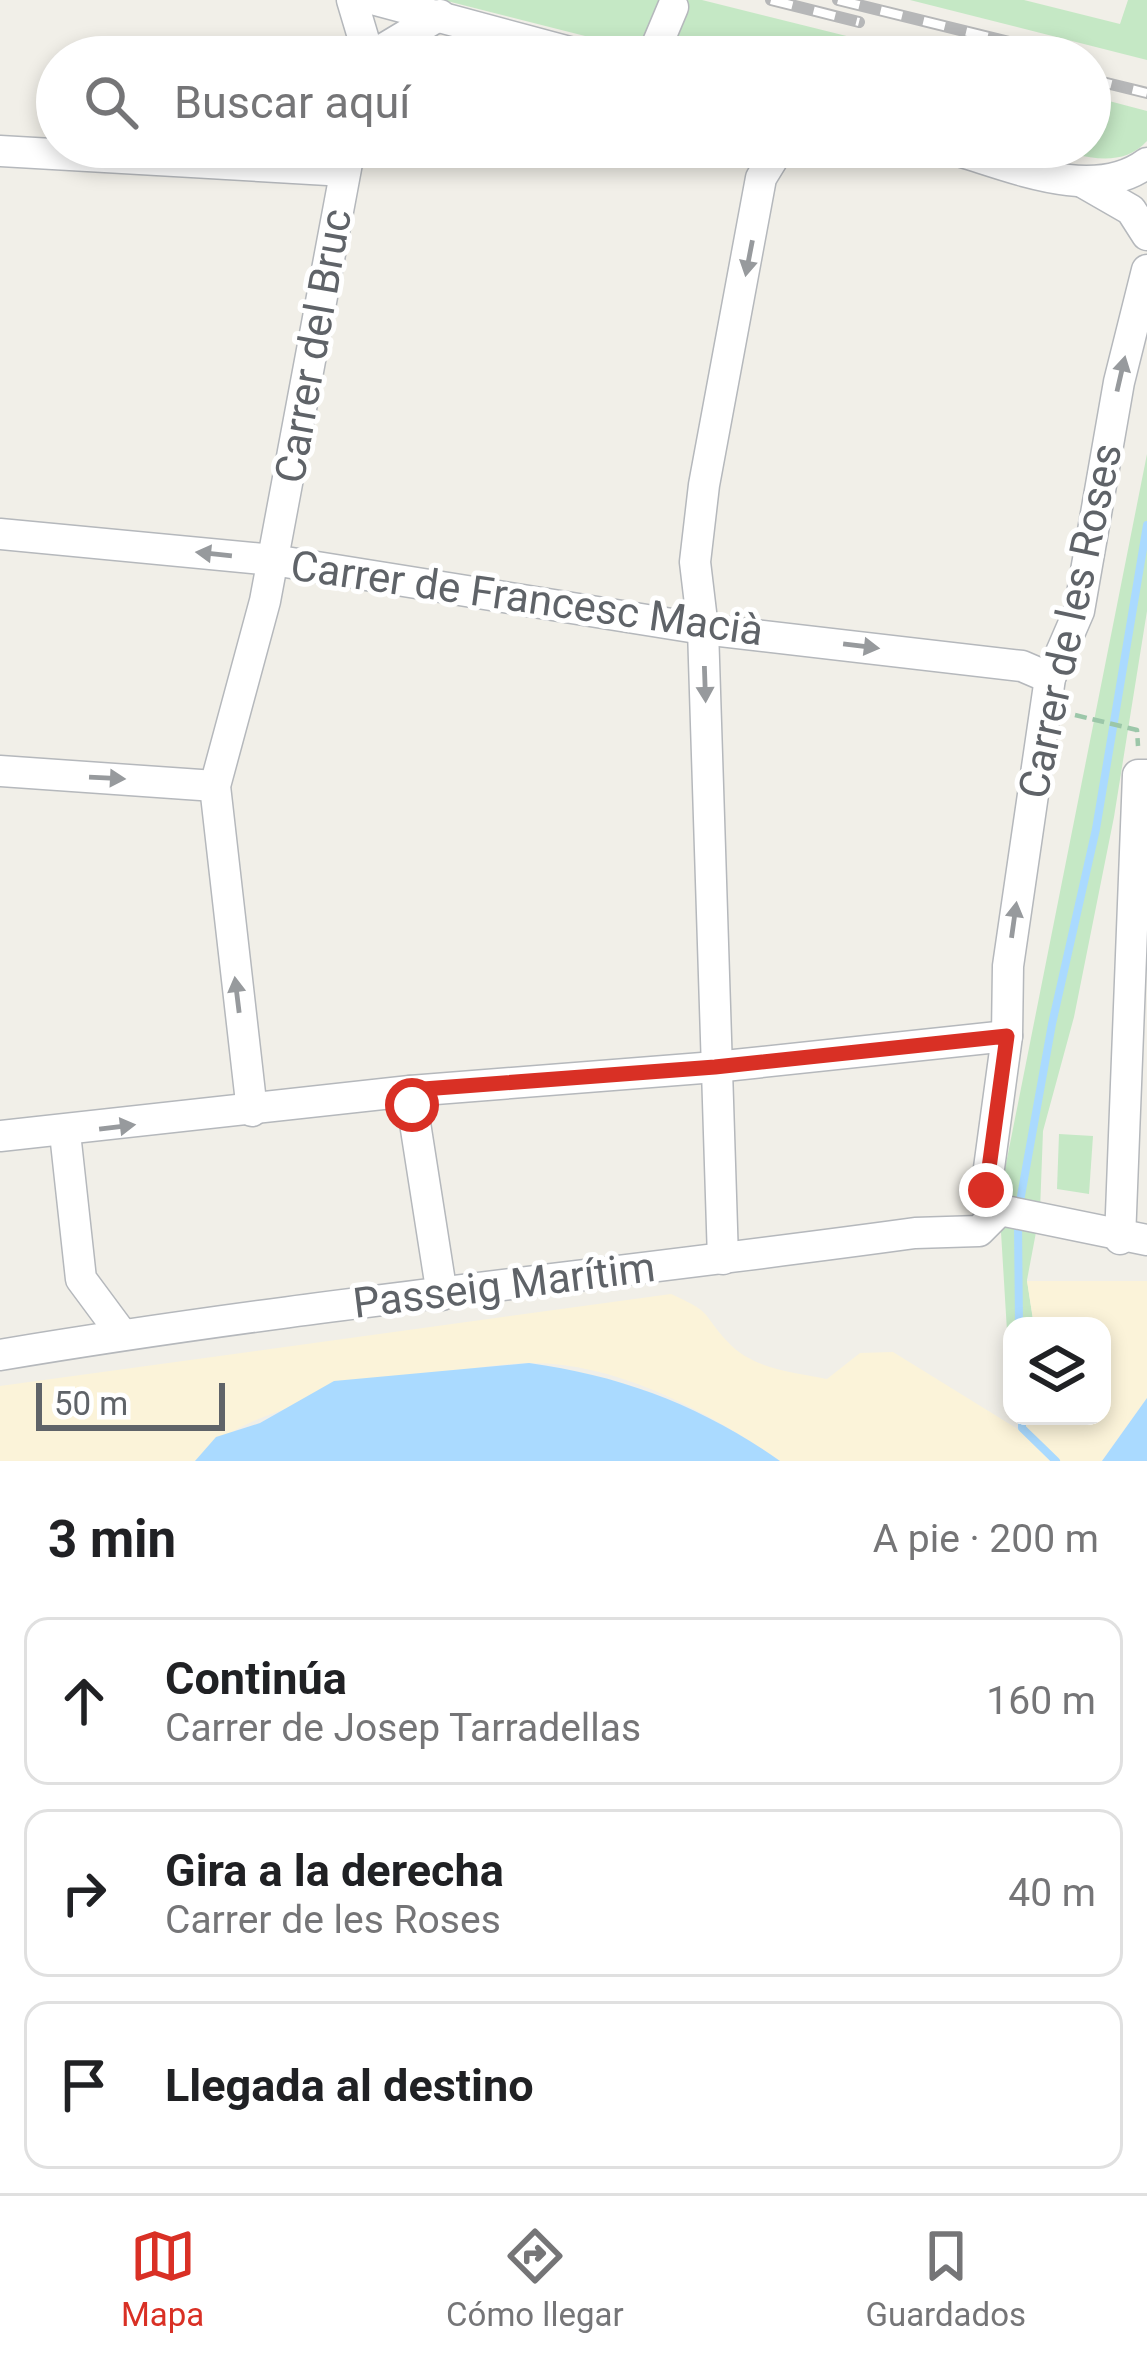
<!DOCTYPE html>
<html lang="es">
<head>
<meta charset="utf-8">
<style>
	body { margin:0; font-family:Roboto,sans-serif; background:#f2f2f2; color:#202124 }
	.controls { position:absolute; right:36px; bottom:36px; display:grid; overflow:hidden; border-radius:24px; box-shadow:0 6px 18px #0003 }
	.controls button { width:108px; height:108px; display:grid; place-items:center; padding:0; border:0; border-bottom:3px solid #e0e0e0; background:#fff; color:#202124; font:60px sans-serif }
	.scale { position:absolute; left:36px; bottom:30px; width:189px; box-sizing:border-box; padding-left:12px; border:6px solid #5f6368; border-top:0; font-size:33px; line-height:42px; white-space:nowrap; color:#5f6368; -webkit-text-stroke:9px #fff; paint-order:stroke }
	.stop { position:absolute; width:36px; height:36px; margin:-27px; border:9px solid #d93025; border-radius:50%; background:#fff }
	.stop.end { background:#d93025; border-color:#fff; box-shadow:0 3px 12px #0008 }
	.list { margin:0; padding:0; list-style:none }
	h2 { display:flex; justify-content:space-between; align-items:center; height:156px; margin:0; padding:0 48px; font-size:51px }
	h2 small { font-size:39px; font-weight:400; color:#757577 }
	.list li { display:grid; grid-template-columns:78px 1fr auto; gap:36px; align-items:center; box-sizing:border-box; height:168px; margin:0 24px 24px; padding:0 24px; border:3px solid #e0e0e0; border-radius:24px }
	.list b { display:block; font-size:45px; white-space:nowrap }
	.list p { margin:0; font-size:39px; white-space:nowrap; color:#757577 }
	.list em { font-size:39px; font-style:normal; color:#757577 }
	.icon { flex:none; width:66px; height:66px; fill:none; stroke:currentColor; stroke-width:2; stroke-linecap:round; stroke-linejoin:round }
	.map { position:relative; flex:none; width:1147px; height:1461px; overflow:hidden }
	.search { position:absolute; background:#fff; box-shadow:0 6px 18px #0003; left:36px; right:36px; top:36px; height:132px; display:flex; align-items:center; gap:30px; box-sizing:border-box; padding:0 42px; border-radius:66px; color:#757577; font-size:45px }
	.sheet { height:732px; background:#fff }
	nav { display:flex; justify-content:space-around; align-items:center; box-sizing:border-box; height:168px; border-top:3px solid #e0e0e0; background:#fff; font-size:33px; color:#757577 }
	nav a { display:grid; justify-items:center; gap:6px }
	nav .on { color:#d93025 }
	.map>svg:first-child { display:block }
</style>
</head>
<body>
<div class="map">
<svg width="1147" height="1461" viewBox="0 0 1147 1461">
	<rect width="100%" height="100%" fill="#f1efe8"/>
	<g fill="#c5e8c5">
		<path d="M 443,0 L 702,0 L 931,57 L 668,57 Z"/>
		<path d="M 910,0 L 1024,0 L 1120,24 L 1128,0 L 1147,0 L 1147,60 Z"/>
		<path d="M 1090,96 L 1147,111 L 1147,141 C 1120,171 1079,155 1046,147 L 1090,147 Z"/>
		<path d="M 1147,454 L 1147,611 L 1114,817 L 1074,1017 L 1043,1131 L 1040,1211 L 1027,1280 L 1034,1326 L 1012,1326 L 1012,1414 L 999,1199 Z"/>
		<path d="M 1059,1134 L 1093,1136 L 1089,1194 L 1057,1189 Z"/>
	</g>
	<path fill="#fbf3d9" d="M 1027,1281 L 1147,1281 L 1147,1398 L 1102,1461 L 780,1461 C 710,1412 613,1360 525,1363 C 467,1366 408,1380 351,1392 C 299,1403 230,1421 195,1461 L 0,1461 L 0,1386 L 671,1294 C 715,1314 700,1312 728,1342 C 752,1369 793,1372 827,1379 L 860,1353 L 893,1352 L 1021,1431 L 1029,1416 L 1102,1416 L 1102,1326 L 1034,1326 Z"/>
	<g fill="#aadaff">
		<path d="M 529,1363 C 623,1376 702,1406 780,1461 L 195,1461 L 216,1437 L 260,1423 L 334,1381 Z"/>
		<path d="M 1147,1398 L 1147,1461 L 1102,1461 Z"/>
	</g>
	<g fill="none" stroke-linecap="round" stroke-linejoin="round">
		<g stroke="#aadaff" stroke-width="8">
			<path d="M 1019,1207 L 1052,1024 L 1096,829 L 1147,525"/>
			<path d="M 1018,1222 L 1019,1326"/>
			<path d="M 1022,1416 L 1022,1428 L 1056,1461"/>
		</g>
		<g stroke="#b5b8bc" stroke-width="33">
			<g id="street">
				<path d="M 352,0 L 369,57"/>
				<path d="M 376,0 L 588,57"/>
				<path d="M 370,57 L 440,15"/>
				<path d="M 652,57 L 673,7"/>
				<path d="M 945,147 C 1005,163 1091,205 1147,163"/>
				<path d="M 0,151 L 345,171"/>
				<path d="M 1084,183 L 1131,210 L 1147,235"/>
				<path d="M 1147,270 L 1119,382 L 1079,611 L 1050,678 L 1008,966 L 1007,1036 L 986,1190 L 1000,1210 L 1147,1240"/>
				<path d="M 0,534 L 273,560 L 703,629 L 1022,666 L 1050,678"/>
				<path d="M 0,771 L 215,786"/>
				<path d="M 410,1091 L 442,1295"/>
				<path d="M 252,1111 L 215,786 L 265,601 L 350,147"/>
				<path d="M 65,1133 L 81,1279 L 121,1333"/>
				<path d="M 0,1136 L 410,1091 L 715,1067 L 1007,1036"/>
				<path d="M 1120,1239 L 1138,775 L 1147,775"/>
				<path d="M 723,1259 L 703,629 L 695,562 L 704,485 L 761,178 L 780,147"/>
				<path d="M 0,1355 C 303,1304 610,1275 915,1233 L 979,1231 L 1000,1210"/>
			</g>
		</g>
		<path stroke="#9cc7a9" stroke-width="4.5" stroke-dasharray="12 6" stroke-linecap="butt" d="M 1075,715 L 1137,730 L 1138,746"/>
		<use href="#street" stroke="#fff" stroke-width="30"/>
		<g stroke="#b6b7b8" stroke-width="12">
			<g id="rail">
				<path d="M 771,0 L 859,22"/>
				<path d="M 838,0 L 1070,57"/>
				<path d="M 1090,79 L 1147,93"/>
			</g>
		</g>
		<use href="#rail" stroke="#fff" stroke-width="8" stroke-dasharray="22" stroke-linecap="butt"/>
	</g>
	<defs><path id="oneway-solid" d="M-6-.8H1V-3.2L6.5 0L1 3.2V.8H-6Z" transform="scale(3)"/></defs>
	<g fill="#979a9d">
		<use href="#oneway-solid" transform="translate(749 258) rotate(101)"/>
		<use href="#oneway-solid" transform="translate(1121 374) rotate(-77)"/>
		<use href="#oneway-solid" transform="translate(214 554) rotate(-174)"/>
		<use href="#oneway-solid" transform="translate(861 646) rotate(7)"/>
		<use href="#oneway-solid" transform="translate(705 684) rotate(88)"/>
		<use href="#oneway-solid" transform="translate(107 778) rotate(3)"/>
		<use href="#oneway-solid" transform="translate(1014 920) rotate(-82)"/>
		<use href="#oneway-solid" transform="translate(237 995) rotate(-97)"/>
		<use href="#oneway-solid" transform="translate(117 1127) rotate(-7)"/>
	</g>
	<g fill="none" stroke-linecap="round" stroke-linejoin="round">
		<path stroke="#d93025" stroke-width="15" d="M 412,1105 L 410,1090 L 715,1067 L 1007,1036 L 986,1190"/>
	</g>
	<g text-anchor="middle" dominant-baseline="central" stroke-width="10" stroke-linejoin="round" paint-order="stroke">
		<g font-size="42" fill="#5f6368" stroke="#fff">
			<text transform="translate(313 346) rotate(-80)">Carrer del Bruc</text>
			<text transform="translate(527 598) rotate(8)">Carrer de Francesc Macià</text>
			<text transform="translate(1070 621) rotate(-78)">Carrer de les Roses</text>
			<text transform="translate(504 1285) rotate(-7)">Passeig Marítim</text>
		</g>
	</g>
</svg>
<div class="controls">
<button><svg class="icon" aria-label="layers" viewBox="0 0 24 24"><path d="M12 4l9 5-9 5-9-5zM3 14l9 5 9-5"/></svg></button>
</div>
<div class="scale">50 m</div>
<div class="stop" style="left:412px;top:1105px"></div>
<div class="stop end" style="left:986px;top:1190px"></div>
<div class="search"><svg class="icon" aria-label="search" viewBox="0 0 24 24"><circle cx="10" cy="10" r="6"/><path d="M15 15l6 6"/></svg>Buscar aquí</div>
</div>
<section class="sheet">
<h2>3 min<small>A pie · 200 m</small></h2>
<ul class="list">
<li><svg class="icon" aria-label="ahead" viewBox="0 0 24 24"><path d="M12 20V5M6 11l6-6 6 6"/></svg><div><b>Continúa</b><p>Carrer de Josep Tarradellas</p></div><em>160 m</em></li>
<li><svg class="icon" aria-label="right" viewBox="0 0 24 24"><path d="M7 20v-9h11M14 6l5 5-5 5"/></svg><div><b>Gira a la derecha</b><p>Carrer de les Roses</p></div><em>40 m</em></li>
<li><svg class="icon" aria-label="arrive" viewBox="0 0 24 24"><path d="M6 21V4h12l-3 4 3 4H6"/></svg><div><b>Llegada al destino</b></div></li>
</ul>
</section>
<nav>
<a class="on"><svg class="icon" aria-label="map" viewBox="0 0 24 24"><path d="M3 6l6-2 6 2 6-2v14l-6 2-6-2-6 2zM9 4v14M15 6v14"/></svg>Mapa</a>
<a><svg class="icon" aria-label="directions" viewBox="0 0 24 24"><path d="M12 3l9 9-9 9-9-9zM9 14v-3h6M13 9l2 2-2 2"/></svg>Cómo llegar</a>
<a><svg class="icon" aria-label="saved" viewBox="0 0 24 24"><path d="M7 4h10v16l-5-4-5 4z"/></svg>Guardados</a>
</nav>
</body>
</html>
